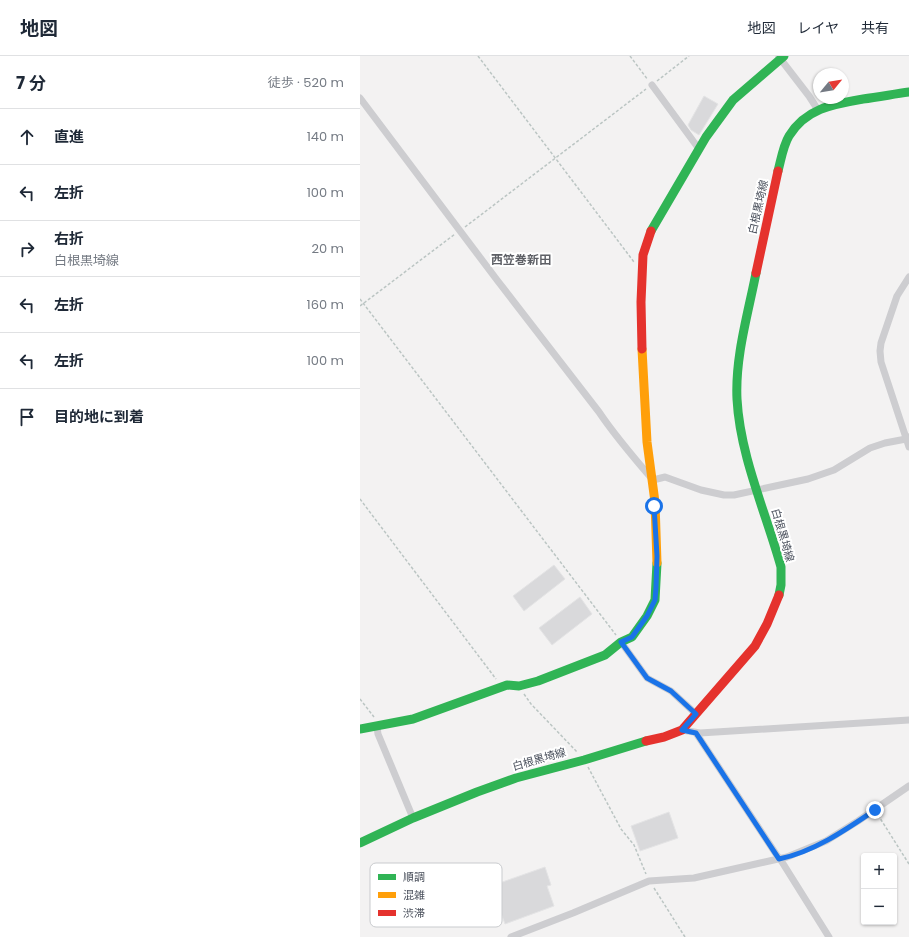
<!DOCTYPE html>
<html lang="ja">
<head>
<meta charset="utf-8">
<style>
	body { margin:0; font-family:Poppins,"Noto Sans JP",sans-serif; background:#f6f6f7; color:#1f2937 }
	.controls { position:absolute; right:12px; bottom:12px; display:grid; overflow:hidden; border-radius:4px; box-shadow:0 1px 3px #0004 }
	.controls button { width:36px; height:36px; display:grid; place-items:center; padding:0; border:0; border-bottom:1px solid #e0e1e3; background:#fff; color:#1f2937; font:20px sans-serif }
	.compass { position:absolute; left:453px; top:12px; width:36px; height:36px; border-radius:50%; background:#fff; box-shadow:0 1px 3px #0004; rotate:60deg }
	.stop { position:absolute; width:12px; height:12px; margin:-9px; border:3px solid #1a73e8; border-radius:50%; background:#fff }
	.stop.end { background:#1a73e8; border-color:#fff; box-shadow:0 1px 4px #0008 }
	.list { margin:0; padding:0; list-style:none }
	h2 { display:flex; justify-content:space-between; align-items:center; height:52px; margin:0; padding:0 16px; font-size:17px }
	h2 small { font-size:13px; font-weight:400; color:#747a83 }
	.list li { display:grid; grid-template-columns:26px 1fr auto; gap:12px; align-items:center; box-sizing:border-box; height:56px; padding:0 16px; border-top:1px solid #e0e1e3 }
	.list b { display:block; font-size:15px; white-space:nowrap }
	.list p { margin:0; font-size:13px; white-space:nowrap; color:#747a83 }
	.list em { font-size:13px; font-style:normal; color:#747a83 }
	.icon { flex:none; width:22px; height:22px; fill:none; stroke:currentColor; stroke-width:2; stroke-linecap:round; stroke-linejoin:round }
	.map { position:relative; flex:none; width:549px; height:881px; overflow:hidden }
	header { display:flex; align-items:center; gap:24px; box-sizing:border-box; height:56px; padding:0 20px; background:#fff; border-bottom:1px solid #e0e1e3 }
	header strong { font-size:19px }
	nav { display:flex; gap:22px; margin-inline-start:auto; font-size:14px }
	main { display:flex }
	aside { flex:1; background:#fff }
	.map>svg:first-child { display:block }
</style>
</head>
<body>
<header>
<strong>地図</strong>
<nav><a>地図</a><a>レイヤ</a><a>共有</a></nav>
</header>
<main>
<aside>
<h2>7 分<small>徒歩 · 520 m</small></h2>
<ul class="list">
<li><svg class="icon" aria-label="ahead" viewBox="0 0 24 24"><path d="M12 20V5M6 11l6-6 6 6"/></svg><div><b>直進</b></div><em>140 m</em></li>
<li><svg class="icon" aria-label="left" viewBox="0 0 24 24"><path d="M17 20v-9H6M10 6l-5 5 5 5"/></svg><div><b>左折</b></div><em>100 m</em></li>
<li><svg class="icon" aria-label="right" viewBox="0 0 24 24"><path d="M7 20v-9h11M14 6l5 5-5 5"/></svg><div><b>右折</b><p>白根黒埼線</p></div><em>20 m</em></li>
<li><svg class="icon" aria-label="left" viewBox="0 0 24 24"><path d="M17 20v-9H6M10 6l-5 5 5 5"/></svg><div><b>左折</b></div><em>160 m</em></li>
<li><svg class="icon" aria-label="left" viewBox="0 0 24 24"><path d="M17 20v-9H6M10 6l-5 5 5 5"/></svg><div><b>左折</b></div><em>100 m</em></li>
<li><svg class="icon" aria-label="arrive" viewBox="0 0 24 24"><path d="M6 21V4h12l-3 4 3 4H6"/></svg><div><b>目的地に到着</b></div></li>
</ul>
</aside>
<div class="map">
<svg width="549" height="881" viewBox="0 0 549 881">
	<rect width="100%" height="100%" fill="#f3f2f2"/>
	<g fill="#d9d9db" stroke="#e4e4e5">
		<path d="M 344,40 L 358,48 L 339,79 L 331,74 L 328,69 Z"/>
		<path d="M 194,509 L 205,523 L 164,555 L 153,540 Z"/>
		<path d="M 220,541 L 232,558 L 192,589 L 179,572 Z"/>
		<path d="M 309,756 L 318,782 L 280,795 L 271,770 Z"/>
		<path d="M 185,811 L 191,829 L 187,830 L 194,850 L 145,868 L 131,830 Z"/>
	</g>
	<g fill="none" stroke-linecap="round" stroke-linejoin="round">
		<g stroke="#bbc5c3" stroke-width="1.5" stroke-dasharray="3 2" stroke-linecap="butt">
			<path d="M 118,0 L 274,206"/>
			<path d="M 270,0 L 288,24"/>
			<path d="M 297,25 L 329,0"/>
			<path d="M 105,171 L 286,33"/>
			<path d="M 0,243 L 256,579"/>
			<path d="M 0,250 L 95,178"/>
			<path d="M 0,443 L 136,623"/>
			<path d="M 164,638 L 171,648 L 218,697"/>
			<path d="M 0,643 L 14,661"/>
			<path d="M 228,711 L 261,773 L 274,789 L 286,818"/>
			<path d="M 518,759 L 549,808"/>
			<path d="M 294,832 L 325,881"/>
		</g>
		<g stroke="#cdcdd0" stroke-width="7">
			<path d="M 419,1 L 449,40 L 458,54"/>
			<path d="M 292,29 L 339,93"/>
			<path d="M 0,42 L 137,224 L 239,356 C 255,380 274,402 293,424 L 305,421 L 341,434 L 364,439 L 374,439 L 448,423 L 474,414 L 510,392 L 525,387 L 546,383 L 549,381"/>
			<path d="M 549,221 L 537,240 L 521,287 L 520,295 L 521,306 L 549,391"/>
			<path d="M 261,586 L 287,622 L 311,635 L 336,658"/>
			<path d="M 17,671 L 18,678 L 53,762"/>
			<path d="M 322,674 L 340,677 L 549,664"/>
			<path d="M 336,677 L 416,798 L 422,806 L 469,881"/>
			<path d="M 151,881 L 213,857 L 289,825 L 334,822 L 427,801 L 466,785 L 498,765 L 549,730"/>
		</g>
		<g stroke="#30b455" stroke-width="9">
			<path d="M 418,115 C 421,104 423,90 429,80 C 446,52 474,48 503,43 C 519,41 534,38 549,36"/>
			<path d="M 291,175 L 346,81 L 373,44 L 424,0"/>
			<path d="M 396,217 C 388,258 375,301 377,343 C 380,400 406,457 421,511 L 421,529 L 419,539"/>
			<path d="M 0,673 L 53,663 L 147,629 L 159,630 L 178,625 L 245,599 L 261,586 L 272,581 L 287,560 L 295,544 L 297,507"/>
			<path d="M 0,787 L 53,762 L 117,736 L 156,722 L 224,704 L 286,685"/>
		</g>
		<path stroke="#ff9f0a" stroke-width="9" d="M 282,293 L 287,386 L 295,446 L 297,507"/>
		<g stroke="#e5322d" stroke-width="9">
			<path d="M 396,217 L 418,115"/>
			<path d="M 282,293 L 281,246 L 283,199 L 291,175"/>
			<path d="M 286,685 L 304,681 L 322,674 L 395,590 L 407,568 L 419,539"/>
		</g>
	</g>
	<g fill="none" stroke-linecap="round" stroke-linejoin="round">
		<path stroke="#1a73e8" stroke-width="5" d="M 294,450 L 297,500 L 296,532 L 295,544 L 287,560 L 272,581 L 261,586 L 287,622 L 311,635 L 336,658 L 322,674 L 336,677 L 419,803 C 454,796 487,773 515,754"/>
	</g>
	<g text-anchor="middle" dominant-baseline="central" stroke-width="4" stroke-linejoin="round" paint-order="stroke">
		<g font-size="11" fill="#4b515d" stroke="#fff">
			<text transform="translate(398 151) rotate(-77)">白根黒埼線</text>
			<text transform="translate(423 479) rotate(74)">白根黒埼線</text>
			<text transform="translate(179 703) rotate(-16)">白根黒埼線</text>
		</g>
		<g font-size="12" font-weight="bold" fill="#5e6066" stroke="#fff">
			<text x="161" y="203">西笠巻新田</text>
		</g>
	</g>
	<rect x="10" y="807" width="132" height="64" rx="6" fill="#fff" stroke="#c9cbce" stroke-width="1"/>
	<rect x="18" y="818" width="18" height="6" fill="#30b455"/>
	<rect x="18" y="836" width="18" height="6" fill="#ff9f0a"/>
	<rect x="18" y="854" width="18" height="6" fill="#e5322d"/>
	<g font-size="11" fill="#4b515d">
		<text x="43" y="825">順調</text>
		<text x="43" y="843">混雑</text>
		<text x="43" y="861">渋滞</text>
	</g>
</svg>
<div class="controls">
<button>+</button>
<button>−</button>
</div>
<svg class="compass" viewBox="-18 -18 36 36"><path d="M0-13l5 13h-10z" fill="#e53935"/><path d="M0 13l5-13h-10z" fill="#747a83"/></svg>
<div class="stop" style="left:294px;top:450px"></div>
<div class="stop end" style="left:515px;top:754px"></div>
</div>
</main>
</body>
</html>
